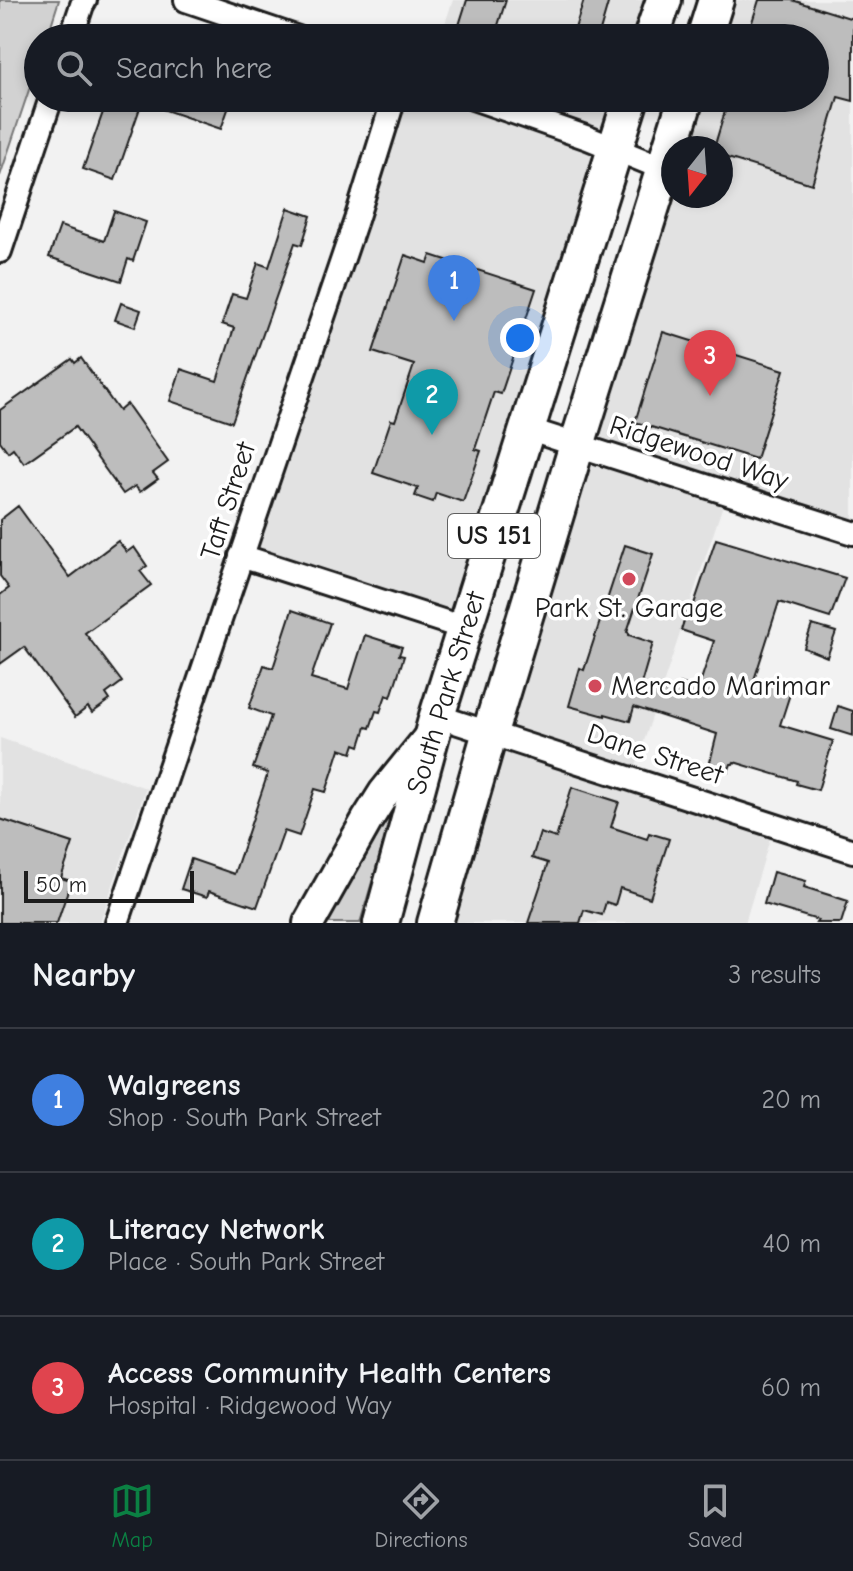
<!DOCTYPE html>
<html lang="en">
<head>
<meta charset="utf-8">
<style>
	body { margin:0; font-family:"Comic Neue",sans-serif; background:#242831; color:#f1f3f6 }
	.compass { position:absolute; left:661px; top:136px; width:72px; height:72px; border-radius:50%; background:#171b24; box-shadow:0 4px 12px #0003; rotate:197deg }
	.scale { position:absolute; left:24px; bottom:20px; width:170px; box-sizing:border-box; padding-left:8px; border:4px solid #1c1c1c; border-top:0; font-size:22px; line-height:28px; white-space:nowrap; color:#1c1c1c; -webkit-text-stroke:6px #fff; paint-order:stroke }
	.you { position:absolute; left:520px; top:338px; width:28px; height:28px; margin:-20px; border:6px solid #fff; border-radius:50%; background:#1a73e8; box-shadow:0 0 0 12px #1a73e833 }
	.badge { display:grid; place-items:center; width:52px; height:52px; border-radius:50%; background:#0b8043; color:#fff; font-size:26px; font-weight:700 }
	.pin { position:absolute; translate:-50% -66px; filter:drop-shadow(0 2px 4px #0008) }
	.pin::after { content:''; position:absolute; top:42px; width:28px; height:24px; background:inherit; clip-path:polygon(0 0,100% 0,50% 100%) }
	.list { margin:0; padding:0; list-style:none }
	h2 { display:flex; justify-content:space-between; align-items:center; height:104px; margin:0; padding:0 32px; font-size:34px }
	h2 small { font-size:26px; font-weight:400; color:#9ea1a6 }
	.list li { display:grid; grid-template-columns:52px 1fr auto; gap:24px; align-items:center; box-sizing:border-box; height:144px; padding:0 32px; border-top:2px solid #363941 }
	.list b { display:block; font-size:30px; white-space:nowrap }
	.list p { margin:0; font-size:26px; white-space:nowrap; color:#9ea1a6 }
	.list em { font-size:26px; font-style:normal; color:#9ea1a6 }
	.icon { flex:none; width:44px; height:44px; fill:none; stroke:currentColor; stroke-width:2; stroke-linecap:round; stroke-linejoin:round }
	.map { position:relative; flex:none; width:853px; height:923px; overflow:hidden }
	.search { position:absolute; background:#171b24; box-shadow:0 4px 12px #0003; left:24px; right:24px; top:24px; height:88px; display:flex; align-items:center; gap:20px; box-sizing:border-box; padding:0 28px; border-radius:44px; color:#9ea1a6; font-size:30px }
	.sheet { height:536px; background:#171b24 }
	nav { display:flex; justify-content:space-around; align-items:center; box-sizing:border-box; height:112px; border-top:2px solid #363941; background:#171b24; font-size:22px; color:#9ea1a6 }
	nav a { display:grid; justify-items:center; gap:4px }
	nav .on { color:#0b8043 }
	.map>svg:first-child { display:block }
</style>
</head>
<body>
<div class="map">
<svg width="853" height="923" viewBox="0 0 853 923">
	<rect width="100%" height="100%" fill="#f2f2f2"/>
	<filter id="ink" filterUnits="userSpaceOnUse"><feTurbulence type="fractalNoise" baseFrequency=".0125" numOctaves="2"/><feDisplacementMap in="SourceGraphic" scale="16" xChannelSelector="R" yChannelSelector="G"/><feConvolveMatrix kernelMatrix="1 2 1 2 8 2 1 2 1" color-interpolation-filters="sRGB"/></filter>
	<g filter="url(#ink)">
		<g fill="#e2e2e2" fill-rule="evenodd">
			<path d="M 453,0 L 664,0 L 651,38 L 440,38 Z"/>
			<path d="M 716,0 L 853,0 L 853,533 L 727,493 L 634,771 L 774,825 L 745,923 L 435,923 L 686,98 L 815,98 L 815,38 L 704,38 ZM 673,148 L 721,148 L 721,196 L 673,196 Z"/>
			<path d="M 394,98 L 631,98 L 464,628 L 241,556 Z"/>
			<path d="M 0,738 L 146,788 L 100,923 L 0,923 Z"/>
		</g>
		<g fill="#d2d2d2" stroke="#777" stroke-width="2">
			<path d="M 0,0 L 59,0 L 47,38 L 38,38 L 38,63 L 0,176 Z"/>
			<path d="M 384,817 L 388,819 L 389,824 L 360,923 L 318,923 Z"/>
		</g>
		<g fill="#bdbdbd" stroke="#1c1c1c" stroke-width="2">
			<path d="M 467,0 L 506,0 L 494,38 L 455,38 Z"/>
			<path d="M 584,0 L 609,0 L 598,38 L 572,38 Z"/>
			<path d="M 759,0 L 792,0 L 853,19 L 853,101 L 838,97 L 812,184 L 721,156 L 721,148 L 714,148 L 729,98 L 815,98 L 815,38 L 747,38 Z"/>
			<path d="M 108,98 L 232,98 L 221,129 L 142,102 L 115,180 L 83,169 Z"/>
			<path d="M 288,208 L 311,216 L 302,245 L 295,243 L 232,422 L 170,401 L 181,369 L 217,381 L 234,328 L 222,324 L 232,294 L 246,298 L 258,263 L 269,267 Z"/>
			<path d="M 114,211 L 146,222 L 133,261 L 128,259 L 121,281 L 49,257 L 60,226 L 104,241 Z"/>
			<path d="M 405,255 L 428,263 L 431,255 L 536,289 L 501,394 L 494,392 L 475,449 L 481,451 L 463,502 L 436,493 L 433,502 L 415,496 L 418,488 L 373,473 L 391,420 L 395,421 L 414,365 L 373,352 Z"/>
			<path d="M 121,303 L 141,310 L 135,327 L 115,320 Z"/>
			<path d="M 663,332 L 784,370 L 756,459 L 635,422 Z"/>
			<path d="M 81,358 L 119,411 L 127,404 L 168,462 L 153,473 L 158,479 L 140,492 L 135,486 L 123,494 L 75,427 L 24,463 L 13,448 L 8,452 L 0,441 L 0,410 L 72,359 L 75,363 Z"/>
			<path d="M 18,506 L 70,577 L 118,541 L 127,552 L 134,547 L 147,566 L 140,571 L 151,585 L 85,633 L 122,682 L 106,694 L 110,700 L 92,713 L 88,707 L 75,717 L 24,647 L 0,664 L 0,595 L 9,588 L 0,576 L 0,520 Z"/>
			<path d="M 716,539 L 845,578 L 830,618 L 779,602 L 754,680 L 791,691 L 780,725 L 833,741 L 818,790 L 796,784 L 797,781 L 734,762 L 733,764 L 731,764 L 728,772 L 709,766 L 717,734 L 634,707 L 630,721 L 605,714 L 605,716 L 569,706 L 580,668 L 584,670 L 625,545 L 653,554 L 627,632 L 629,633 L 629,635 L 653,643 L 641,684 L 677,695 L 680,683 L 698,689 L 714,641 L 681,630 L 689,606 L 693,607 Z"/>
			<path d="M 292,610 L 330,623 L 311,678 L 348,689 L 365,635 L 402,647 L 399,655 L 404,656 L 391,697 L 386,695 L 380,712 L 376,711 L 370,728 L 366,727 L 360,746 L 355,744 L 352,753 L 340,749 L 326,792 L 315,789 L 299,836 L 284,831 L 257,907 L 209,891 L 207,897 L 181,889 L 191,859 L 234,874 L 268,773 L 253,768 L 271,716 L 249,708 L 264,665 L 273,668 Z"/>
			<path d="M 812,625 L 836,632 L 827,657 L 804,648 Z"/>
			<path d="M 838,706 L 853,711 L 853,736 L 831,729 Z"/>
			<path d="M 572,787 L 619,802 L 611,827 L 647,839 L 649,833 L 669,839 L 650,898 L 620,888 L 615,905 L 606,902 L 602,915 L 584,910 L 580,923 L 528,923 L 548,863 L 532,858 L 540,833 L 556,838 Z"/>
			<path d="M 0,819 L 73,843 L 61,878 L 71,881 L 57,923 L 0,923 Z"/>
			<path d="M 773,872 L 806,881 L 804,887 L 848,901 L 841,923 L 816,923 L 818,920 L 764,904 Z"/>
		</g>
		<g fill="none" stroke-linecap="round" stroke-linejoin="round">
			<g stroke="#1c1c1c" stroke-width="28">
				<g id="street">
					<path d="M 186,0 L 298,38"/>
					<path d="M 71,38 L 82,5 L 85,0"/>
					<path d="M 473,98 L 588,138 L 664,169"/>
					<path d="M 0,251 L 51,98"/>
					<path d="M 527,429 L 853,533"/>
					<path d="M 241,556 L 464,628"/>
					<path d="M 437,716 L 853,851"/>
					<path d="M 117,923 L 356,220 L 394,98"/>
				</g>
			</g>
			<g stroke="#1c1c1c" stroke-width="36">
				<path id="secondary" d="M 309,923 L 367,820 L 384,793 L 431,735"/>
			</g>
			<g stroke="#1c1c1c" stroke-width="40">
				<g id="primary">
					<path d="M 651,38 L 664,0"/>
					<path d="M 704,38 L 716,0"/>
					<path d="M 381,923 L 437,716 L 631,98"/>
					<path d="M 435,923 L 490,732 L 577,445 L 686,98"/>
				</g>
			</g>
			<use href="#street" stroke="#fff" stroke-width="22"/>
			<use href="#secondary" stroke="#fff" stroke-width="30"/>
			<use href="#primary" stroke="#fff" stroke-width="34"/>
		</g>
	</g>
	<g fill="#d1495b" stroke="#fff" stroke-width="3">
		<circle cx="629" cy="579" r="8"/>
		<circle cx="595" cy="686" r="8"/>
	</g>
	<g text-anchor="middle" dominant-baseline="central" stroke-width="7" stroke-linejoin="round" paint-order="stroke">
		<rect fill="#fff" stroke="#606060" stroke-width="2" x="448" y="514" width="92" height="44" rx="6"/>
		<g font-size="26" font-weight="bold" fill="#1c1c1c">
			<text x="494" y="536">US 151</text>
		</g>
		<g font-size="28" fill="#1c1c1c" stroke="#fff">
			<text transform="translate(699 453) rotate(18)">Ridgewood Way</text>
			<text transform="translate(228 501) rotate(-72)">Taft Street</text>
			<text transform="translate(446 693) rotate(-73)">South Park Street</text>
			<text transform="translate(655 754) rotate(18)">Dane Street</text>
		</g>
		<g font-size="28" fill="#1c1c1c" stroke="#fff">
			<text x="629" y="608">Park St. Garage</text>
			<text x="611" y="686" text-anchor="start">Mercado Marimar</text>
		</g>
	</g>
</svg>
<svg class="compass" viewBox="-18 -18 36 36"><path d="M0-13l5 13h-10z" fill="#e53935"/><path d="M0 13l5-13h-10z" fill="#9ea1a6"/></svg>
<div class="scale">50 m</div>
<div class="you"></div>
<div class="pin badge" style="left:454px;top:321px;background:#3f7fe0">1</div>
<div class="pin badge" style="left:432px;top:435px;background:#0f9aa8">2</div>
<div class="pin badge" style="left:710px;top:396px;background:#e0444e">3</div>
<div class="search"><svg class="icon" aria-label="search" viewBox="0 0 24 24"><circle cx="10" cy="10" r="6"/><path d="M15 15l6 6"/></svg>Search here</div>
</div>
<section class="sheet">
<h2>Nearby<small>3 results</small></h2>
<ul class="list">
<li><span class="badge" style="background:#3f7fe0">1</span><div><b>Walgreens</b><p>Shop · South Park Street</p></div><em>20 m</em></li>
<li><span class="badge" style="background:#0f9aa8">2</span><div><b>Literacy Network</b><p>Place · South Park Street</p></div><em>40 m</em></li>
<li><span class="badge" style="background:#e0444e">3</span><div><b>Access Community Health Centers</b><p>Hospital · Ridgewood Way</p></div><em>60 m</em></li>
</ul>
</section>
<nav>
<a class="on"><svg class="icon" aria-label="map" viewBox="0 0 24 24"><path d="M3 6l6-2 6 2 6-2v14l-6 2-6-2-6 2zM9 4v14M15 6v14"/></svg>Map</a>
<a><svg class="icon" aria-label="directions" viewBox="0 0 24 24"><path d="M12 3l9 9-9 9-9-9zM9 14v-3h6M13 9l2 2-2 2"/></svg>Directions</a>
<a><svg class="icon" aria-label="saved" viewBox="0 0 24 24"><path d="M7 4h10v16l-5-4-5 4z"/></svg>Saved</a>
</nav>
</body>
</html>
